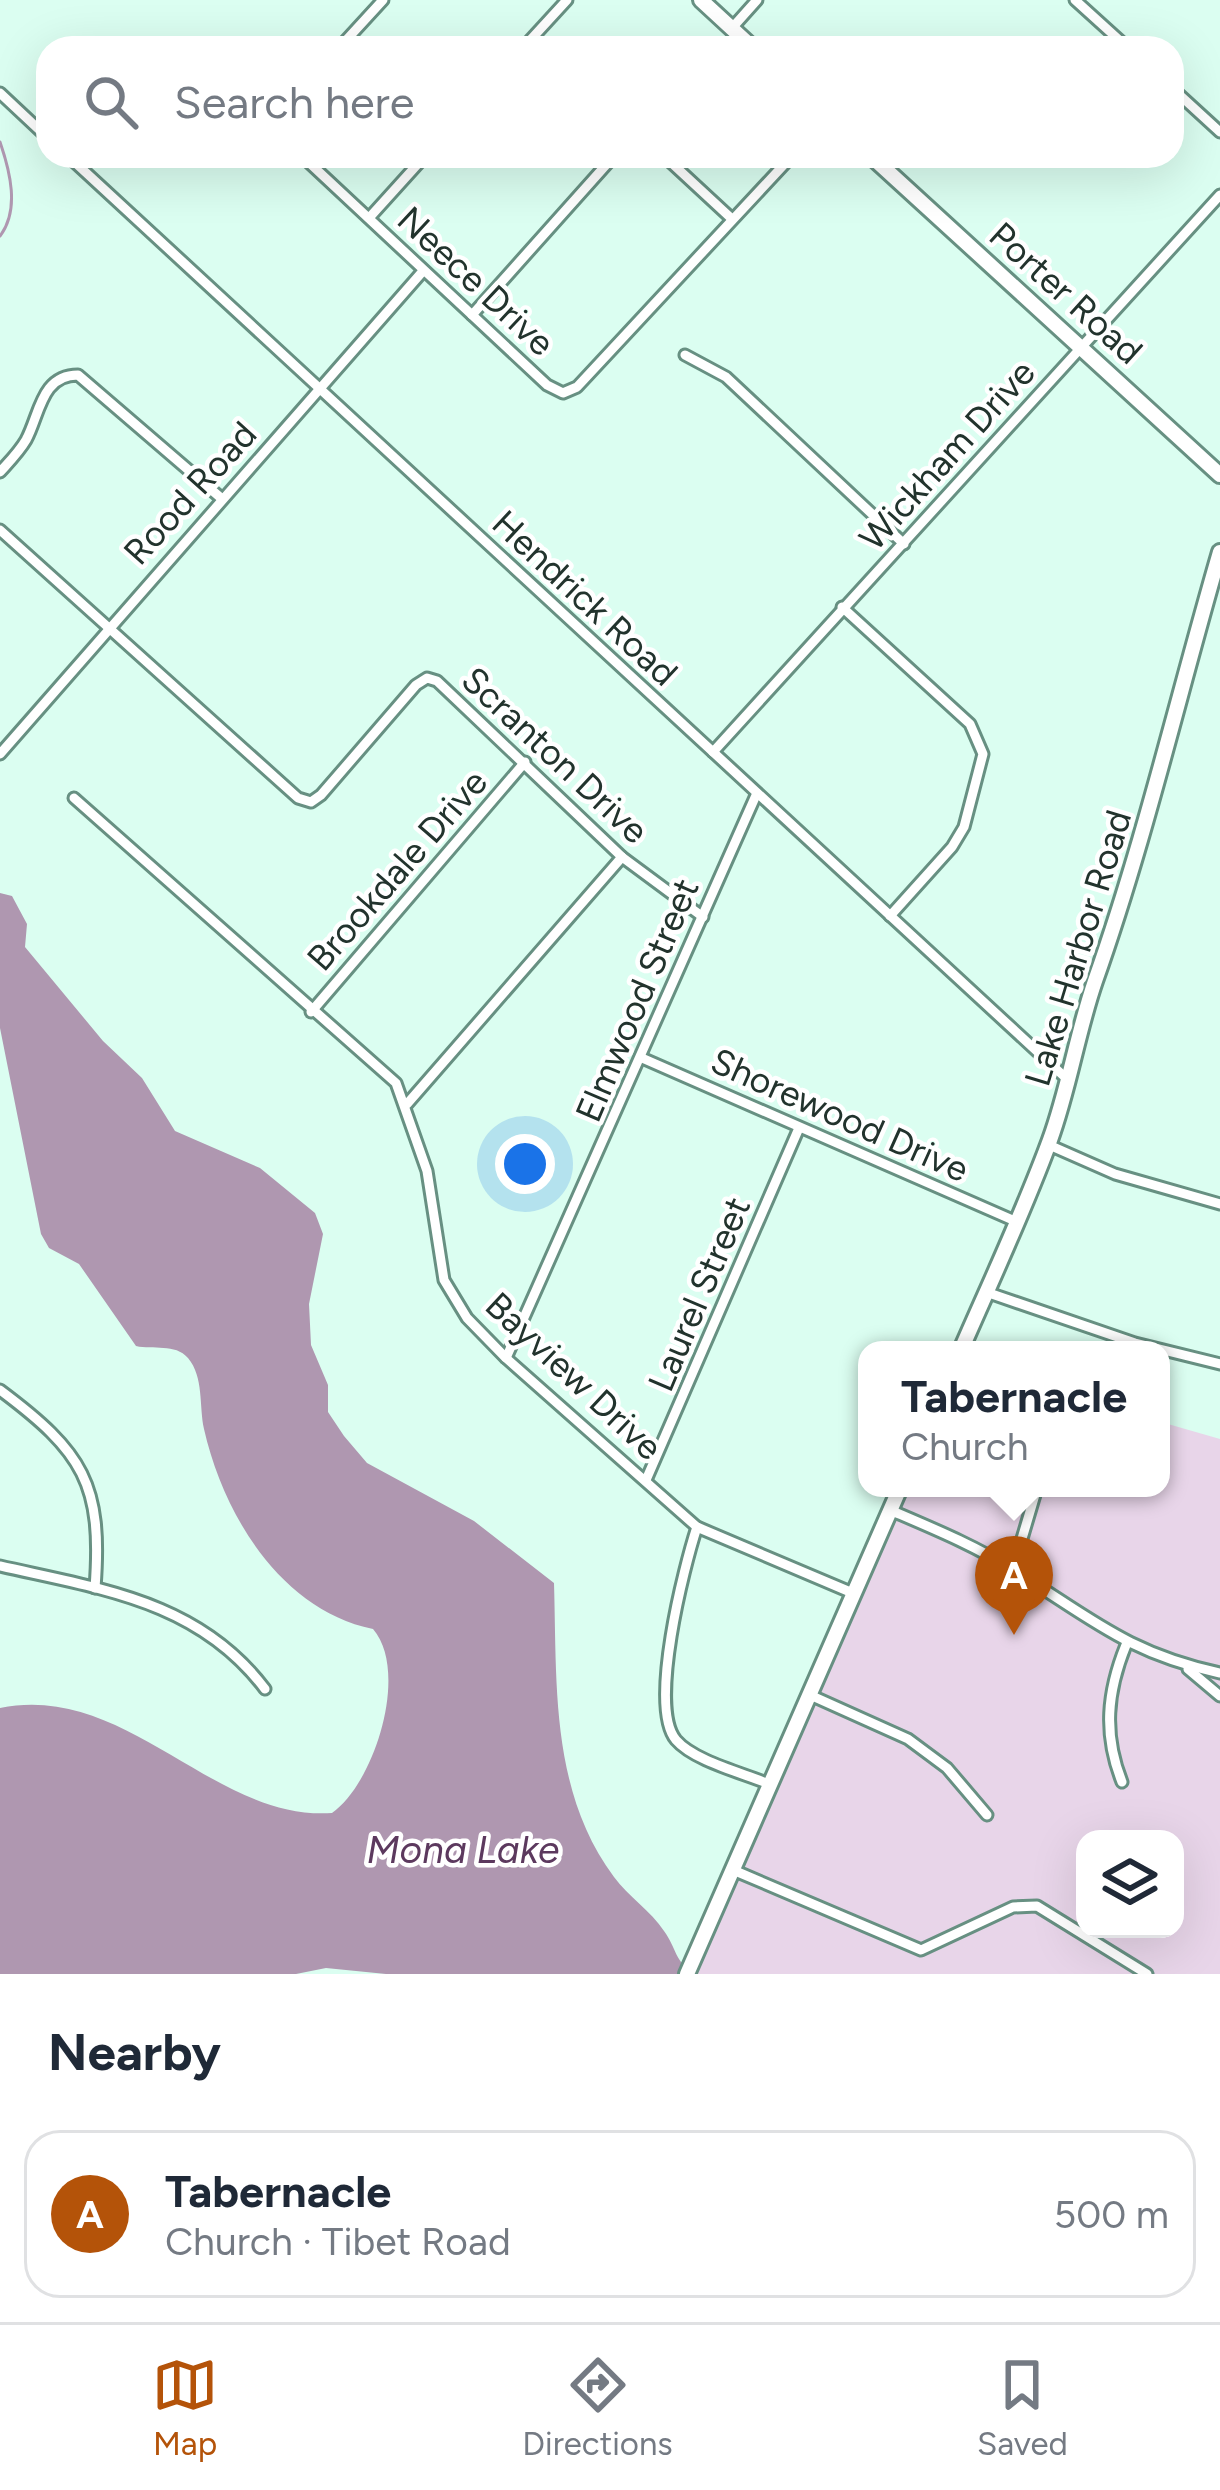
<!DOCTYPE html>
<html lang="en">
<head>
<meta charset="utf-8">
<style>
	body { margin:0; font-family:Figtree,sans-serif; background:#f6f6f7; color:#1f2937 }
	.controls { position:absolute; right:36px; bottom:36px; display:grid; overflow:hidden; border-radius:24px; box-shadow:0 12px 48px #0002 }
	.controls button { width:108px; height:108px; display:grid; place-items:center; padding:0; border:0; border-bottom:3px solid #e0e1e3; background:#fff; color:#1f2937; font:60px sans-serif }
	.you { position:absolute; left:525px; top:1164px; width:42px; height:42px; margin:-30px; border:9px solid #fff; border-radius:50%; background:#1a73e8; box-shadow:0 0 0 18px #1a73e833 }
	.badge { display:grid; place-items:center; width:78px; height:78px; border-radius:50%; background:#b45309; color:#fff; font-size:39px; font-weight:700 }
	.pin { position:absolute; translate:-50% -99px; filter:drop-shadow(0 3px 6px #0008) }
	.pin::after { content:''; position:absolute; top:63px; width:42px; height:36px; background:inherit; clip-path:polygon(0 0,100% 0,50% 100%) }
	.popup { position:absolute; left:858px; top:1341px; width:312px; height:156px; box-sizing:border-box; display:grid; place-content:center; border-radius:24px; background:#fff; filter:drop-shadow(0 3px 9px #0005); font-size:39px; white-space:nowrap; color:#747a83 }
	.popup b { font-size:45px; color:#1f2937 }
	.popup::after { content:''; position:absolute; left:50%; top:100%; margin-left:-24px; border:24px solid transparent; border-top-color:#fff }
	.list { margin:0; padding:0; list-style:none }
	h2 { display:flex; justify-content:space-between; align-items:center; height:156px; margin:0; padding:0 48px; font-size:51px }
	h2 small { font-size:39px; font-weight:400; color:#747a83 }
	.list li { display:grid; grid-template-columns:78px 1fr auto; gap:36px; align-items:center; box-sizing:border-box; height:168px; margin:0 24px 24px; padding:0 24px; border:3px solid #e0e1e3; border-radius:36px }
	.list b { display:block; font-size:45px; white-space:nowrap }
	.list p { margin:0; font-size:39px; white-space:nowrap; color:#747a83 }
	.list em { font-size:39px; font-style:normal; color:#747a83 }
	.icon { flex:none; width:66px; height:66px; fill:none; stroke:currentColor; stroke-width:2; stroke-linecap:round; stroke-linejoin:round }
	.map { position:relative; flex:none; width:1220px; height:1974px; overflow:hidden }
	.search { position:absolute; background:#fff; box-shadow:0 12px 48px #0002; left:36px; right:36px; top:36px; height:132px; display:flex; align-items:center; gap:30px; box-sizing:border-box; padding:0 42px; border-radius:36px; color:#747a83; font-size:45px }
	.sheet { height:348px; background:#fff }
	nav { display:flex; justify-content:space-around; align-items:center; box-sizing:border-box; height:168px; border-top:3px solid #e0e1e3; background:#fff; font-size:33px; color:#747a83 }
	nav a { display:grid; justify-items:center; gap:6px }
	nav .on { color:#b45309 }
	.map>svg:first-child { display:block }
</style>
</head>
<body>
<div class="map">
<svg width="1220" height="1974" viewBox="0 0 1220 1974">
	<rect width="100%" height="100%" fill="#dbfef1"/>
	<path fill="#e8d5e9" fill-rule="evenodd" d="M 1161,1422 L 1220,1439 L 1220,1974 L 697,1974 L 689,1967 L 900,1488 L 1161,1488 ZM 1085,1839 L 1175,1839 L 1175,1929 L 1085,1929 Z"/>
	<path fill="#af97b0" d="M 0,893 L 12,896 L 27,924 L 25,947 L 103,1041 L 142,1078 L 175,1131 L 260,1168 L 315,1213 L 323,1234 L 309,1304 L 311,1345 L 328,1385 L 328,1412 L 344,1436 L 367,1463 L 474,1521 L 554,1583 C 557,1683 550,1791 614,1877 C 628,1896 651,1911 664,1931 C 677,1949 674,1961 695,1974 L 386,1974 L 326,1968 L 296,1974 L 0,1974 L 0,1708 C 127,1682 213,1821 332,1813 C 374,1784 410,1672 373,1629 C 282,1610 224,1517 204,1429 C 199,1406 204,1377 188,1358 C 175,1343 153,1350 136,1346 L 79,1264 L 49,1248 L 41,1234 L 0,1028 Z"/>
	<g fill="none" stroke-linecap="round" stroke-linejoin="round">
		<path stroke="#af97b0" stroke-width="3" d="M 0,142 C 10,171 20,210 0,236"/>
		<g stroke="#679082" stroke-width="15">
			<g id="street">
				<path d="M 1075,0 L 1128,48"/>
				<path d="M 732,28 L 757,0"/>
				<path d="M 339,48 L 383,0"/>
				<path d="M 523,48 L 567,0"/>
				<path d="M 1172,88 L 1220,132"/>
				<path d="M 0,93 L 48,138"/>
				<path d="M 68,156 L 1067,1079"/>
				<path d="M 302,156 L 547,385 L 563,393 L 577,387 L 792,156"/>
				<path d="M 664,156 L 732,219"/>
				<path d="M 369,218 L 425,156"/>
				<path d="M 472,315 L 614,156"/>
				<path d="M 685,355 L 726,377 L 904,544"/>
				<path d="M 0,472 C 9,462 19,452 26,440 C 40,414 41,375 78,375 L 221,498"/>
				<path d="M 0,530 L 298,798 L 311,802 L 321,795 L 416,685 L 427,678 L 437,681 L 622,857 L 703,917"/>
				<path d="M 842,607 L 970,724 L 983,754 L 964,827 L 952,847 L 890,916"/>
				<path d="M 713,752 L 1220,195"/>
				<path d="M 0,754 L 423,271"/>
				<path d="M 74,798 L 396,1083 L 427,1171 L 444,1280 L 467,1318 L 506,1358 L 697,1527 L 855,1594"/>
				<path d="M 311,1012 L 525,762"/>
				<path d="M 642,1058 L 1015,1221"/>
				<path d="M 407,1104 L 622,857"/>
				<path d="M 1049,1145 L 1115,1174 L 1220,1204"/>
				<path d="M 986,1292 L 1135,1343 L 1220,1364"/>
				<path d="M 506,1358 L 757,793"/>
				<path d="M 0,1390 C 83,1452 103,1484 95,1588"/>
				<path d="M 646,1480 L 799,1128"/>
				<path d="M 890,1510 C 932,1528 976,1546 1015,1571 C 1092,1619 1128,1653 1220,1673"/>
				<path d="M 697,1527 C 684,1567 648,1707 676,1740 C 694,1761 743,1773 769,1784"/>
				<path d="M 0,1566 C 101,1589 199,1601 265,1689"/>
				<path d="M 1013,1569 L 1037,1488"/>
				<path d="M 1188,1669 L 1220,1696"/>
				<path d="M 810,1695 L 908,1739 L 947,1768 L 987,1815"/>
				<path d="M 1122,1782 C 1103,1734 1107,1692 1126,1645"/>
				<path d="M 733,1870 L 921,1950 L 1013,1907 L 1037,1906 L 1147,1974"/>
			</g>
		</g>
		<g stroke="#679082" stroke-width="20">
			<g id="secondary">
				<path d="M 701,0 L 753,48"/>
				<path d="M 871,156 L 1220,475"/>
				<path d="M 961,1350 C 991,1281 1024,1211 1050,1140 C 1069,1088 1077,1033 1095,981 C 1145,840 1178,696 1220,552"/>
				<path d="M 687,1974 L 900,1488"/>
			</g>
		</g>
		<use href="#street" stroke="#fff" stroke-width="9"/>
		<use href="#secondary" stroke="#fff" stroke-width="14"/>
	</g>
	<g text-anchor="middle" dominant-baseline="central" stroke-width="9" stroke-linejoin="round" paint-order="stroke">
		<g font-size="36" fill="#22332d" stroke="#fff">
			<text transform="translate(476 281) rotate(43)">Neece Drive</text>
			<text transform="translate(1066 293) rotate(42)">Porter Road</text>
			<text transform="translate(947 455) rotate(-48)">Wickham Drive</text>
			<text transform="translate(190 493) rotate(-48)">Rood Road</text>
			<text transform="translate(585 598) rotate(43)">Hendrick Road</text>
			<text transform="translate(555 755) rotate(43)">Scranton Drive</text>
			<text transform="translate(397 870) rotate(-49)">Brookdale Drive</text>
			<text transform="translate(1078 948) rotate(-73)">Lake Harbor Road</text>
			<text transform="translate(637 1000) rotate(-67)">Elmwood Street</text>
			<text transform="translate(840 1115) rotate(24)">Shorewood Drive</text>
			<text transform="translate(699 1294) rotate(-67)">Laurel Street</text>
			<text transform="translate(574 1376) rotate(43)">Bayview Drive</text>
		</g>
		<g font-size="39" font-style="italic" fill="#5c395e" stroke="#fff">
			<text x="463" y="1849">Mona Lake</text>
		</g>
	</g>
</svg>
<div class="controls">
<button><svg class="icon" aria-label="layers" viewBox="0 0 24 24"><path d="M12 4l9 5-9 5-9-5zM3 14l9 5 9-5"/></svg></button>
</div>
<div class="you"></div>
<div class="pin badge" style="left:1014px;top:1635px">A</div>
<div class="popup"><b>Tabernacle</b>Church</div>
<div class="search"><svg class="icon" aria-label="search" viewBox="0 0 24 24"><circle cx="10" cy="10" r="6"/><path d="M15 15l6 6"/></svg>Search here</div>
</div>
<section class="sheet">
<h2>Nearby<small></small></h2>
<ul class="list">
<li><span class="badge">A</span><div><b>Tabernacle</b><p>Church · Tibet Road</p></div><em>500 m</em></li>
</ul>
</section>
<nav>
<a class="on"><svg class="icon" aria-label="map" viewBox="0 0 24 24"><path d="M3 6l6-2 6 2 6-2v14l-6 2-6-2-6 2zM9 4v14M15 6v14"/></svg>Map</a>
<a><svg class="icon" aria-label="directions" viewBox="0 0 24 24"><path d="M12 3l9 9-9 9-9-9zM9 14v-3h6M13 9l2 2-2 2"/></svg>Directions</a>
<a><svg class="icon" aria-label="saved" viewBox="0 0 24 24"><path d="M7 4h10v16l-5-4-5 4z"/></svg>Saved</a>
</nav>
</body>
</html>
